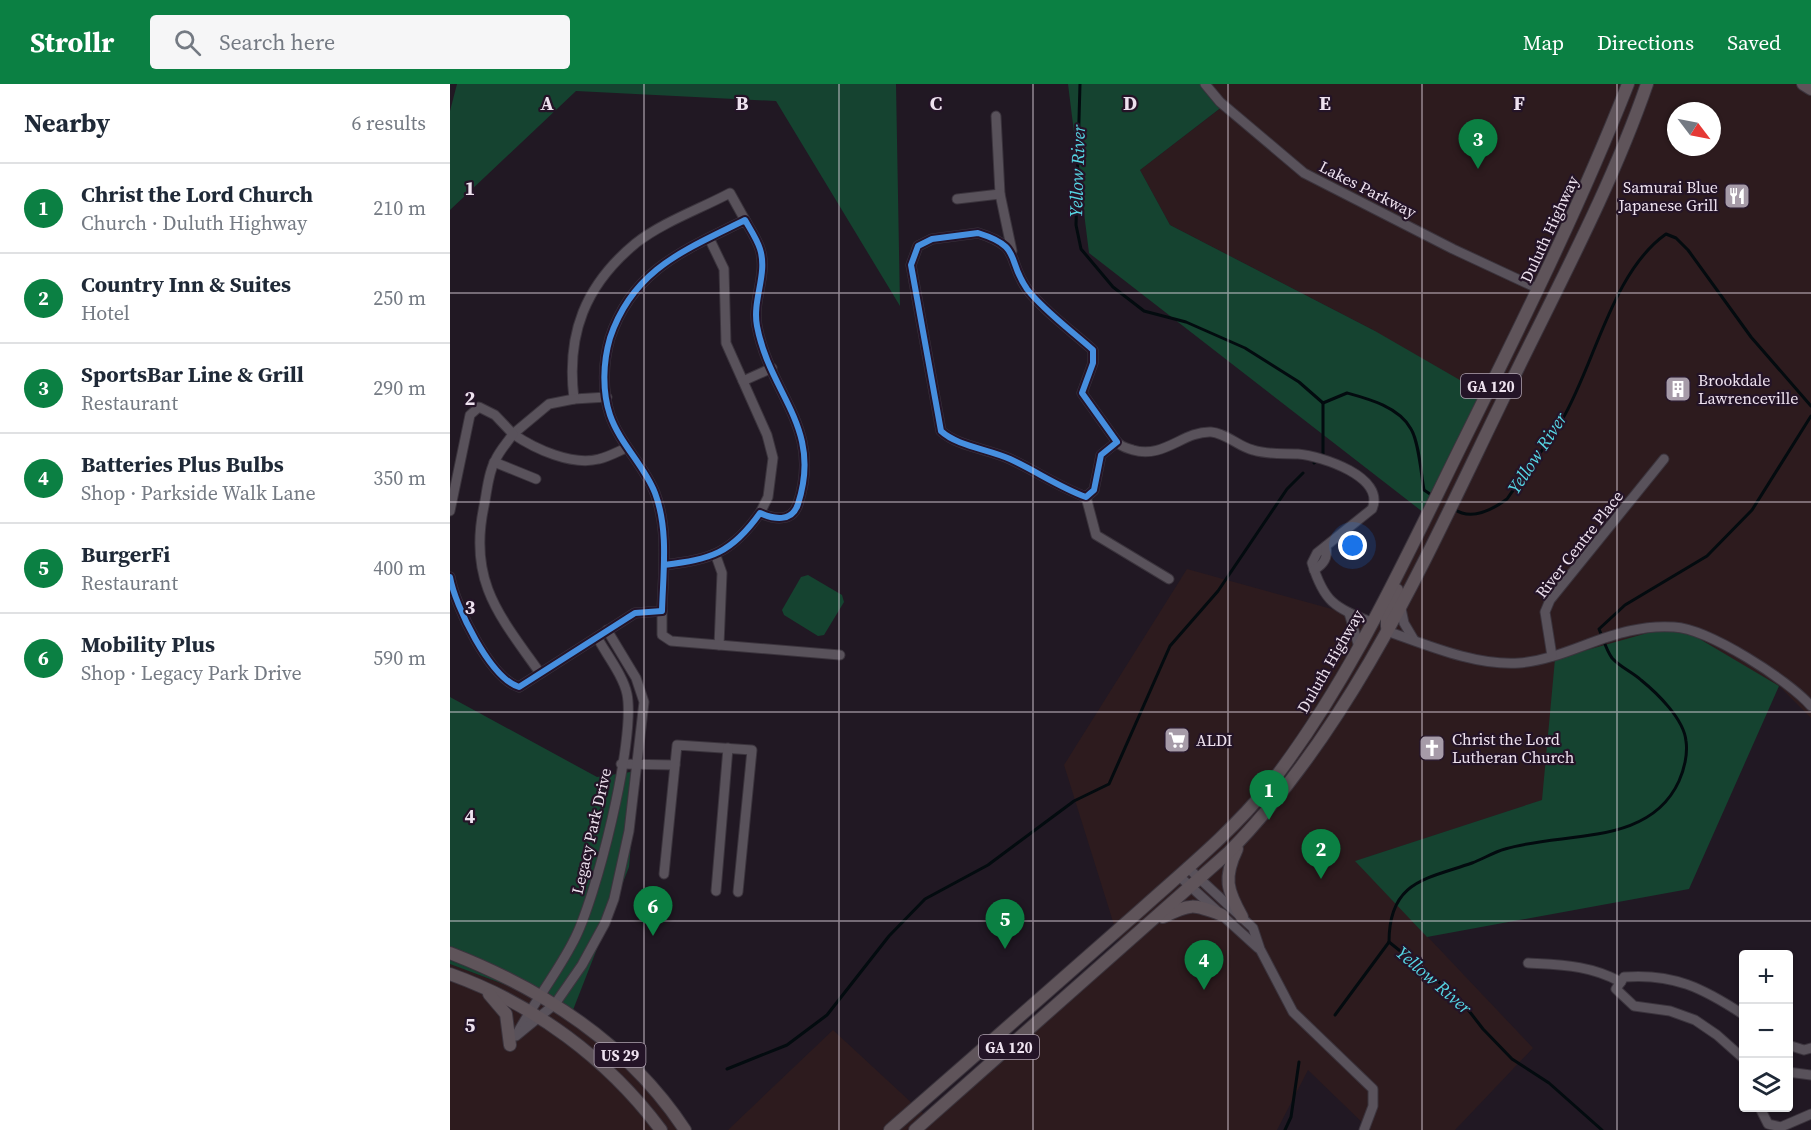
<!DOCTYPE html>
<html lang="en">
<head>
<meta charset="utf-8">
<style>
	body { margin:0; font-family:"Source Serif 4",serif; background:#f6f6f7; color:#1f2937 }
	.controls { position:absolute; right:18px; bottom:18px; display:grid; overflow:hidden; border-radius:6px; box-shadow:0 2px 4px #0004 }
	.controls button { width:54px; height:54px; display:grid; place-items:center; padding:0; border:0; border-bottom:2px solid #e0e1e3; background:#fff; color:#1f2937; font:30px sans-serif }
	.compass { position:absolute; left:1217px; top:18px; width:54px; height:54px; border-radius:50%; background:#fff; box-shadow:0 2px 4px #0004; rotate:122deg }
	.you { position:absolute; left:903px; top:462px; width:21px; height:21px; margin:-15px; border:4px solid #fff; border-radius:50%; background:#1a73e8; box-shadow:0 0 0 9px #1a73e833 }
	.badge { display:grid; place-items:center; width:39px; height:39px; border-radius:50%; background:#0b8043; color:#fff; font-size:20px; font-weight:700 }
	.pin { position:absolute; translate:-50% -50px; filter:drop-shadow(0 2px 3px #0008) }
	.pin::after { content:''; position:absolute; top:32px; width:21px; height:18px; background:inherit; clip-path:polygon(0 0,100% 0,50% 100%) }
	.list { margin:0; padding:0; list-style:none }
	h2 { display:flex; justify-content:space-between; align-items:center; height:78px; margin:0; padding:0 24px; font-size:26px }
	h2 small { font-size:20px; font-weight:400; color:#747a83 }
	.list li { display:grid; grid-template-columns:39px 1fr auto; gap:18px; align-items:center; box-sizing:border-box; height:90px; padding:0 24px; border-top:2px solid #e0e1e3 }
	.list b { display:block; font-size:22px; white-space:nowrap }
	.list p { margin:0; font-size:20px; white-space:nowrap; color:#747a83 }
	.list em { font-size:20px; font-style:normal; color:#747a83 }
	.icon { flex:none; width:33px; height:33px; fill:none; stroke:currentColor; stroke-width:2; stroke-linecap:round; stroke-linejoin:round }
	.map { position:relative; flex:none; width:1361px; height:1046px; overflow:hidden }
	header { display:flex; align-items:center; gap:36px; box-sizing:border-box; height:84px; padding:0 30px; background:#0b8043; color:#fff }
	header strong { font-size:28px }
	nav { display:flex; gap:33px; margin-inline-start:auto; font-size:21px }
	.search { width:420px; height:54px; background:#f6f6f7; display:flex; align-items:center; gap:15px; box-sizing:border-box; padding:0 21px; border-radius:6px; color:#747a83; font-size:22px }
	main { display:flex }
	aside { flex:1; background:#fff }
	.map>svg:first-child { display:block }
</style>
</head>
<body>
<header>
<strong>Strollr</strong>
<div class="search"><svg class="icon" aria-label="search" viewBox="0 0 24 24"><circle cx="10" cy="10" r="6"/><path d="M15 15l6 6"/></svg>Search here</div>
<nav><a>Map</a><a>Directions</a><a>Saved</a></nav>
</header>
<main>
<aside>
<h2>Nearby<small>6 results</small></h2>
<ul class="list">
<li><span class="badge">1</span><div><b>Christ the Lord Church</b><p>Church · Duluth Highway</p></div><em>210 m</em></li>
<li><span class="badge">2</span><div><b>Country Inn &amp; Suites</b><p>Hotel</p></div><em>250 m</em></li>
<li><span class="badge">3</span><div><b>SportsBar Line &amp; Grill</b><p>Restaurant</p></div><em>290 m</em></li>
<li><span class="badge">4</span><div><b>Batteries Plus Bulbs</b><p>Shop · Parkside Walk Lane</p></div><em>350 m</em></li>
<li><span class="badge">5</span><div><b>BurgerFi</b><p>Restaurant</p></div><em>400 m</em></li>
<li><span class="badge">6</span><div><b>Mobility Plus</b><p>Shop · Legacy Park Drive</p></div><em>590 m</em></li>
</ul>
</aside>
<div class="map">
<svg width="1361" height="1046" viewBox="0 0 1361 1046">
	<rect width="100%" height="100%" fill="#211823"/>
	<g fill="#2d1b1e" fill-rule="evenodd">
		<path d="M 755,0 L 1361,0 L 1361,634 L 1329,602 L 1093,716 L 906,777 L 1083,964 L 1005,1046 L 920,1046 L 858,986 L 827,1046 L 278,1046 L 383,946 L 478,1034 L 670,860 L 614,681 L 737,485 L 929,538 L 978,432 L 925,247 L 720,141 L 690,86 L 776,20 ZM 1226,27 L 1262,27 L 1262,63 L 1226,63 Z"/>
		<path d="M 0,880 L 123,926 L 226,1026 L 237,1046 L 0,1046 Z"/>
	</g>
	<g fill="#154330">
		<path d="M 7,0 L 446,0 L 450,222 L 326,17 L 126,7 L 0,126 L 0,27 Z"/>
		<path d="M 618,0 L 755,0 L 777,19 L 690,86 L 720,141 L 925,247 L 1041,314 L 978,432 L 639,169 Z"/>
		<path d="M 358,491 L 392,511 L 394,518 L 374,551 L 368,552 L 334,531 L 332,526 L 351,493 Z"/>
		<path d="M 1226,541 L 1329,602 L 1239,805 L 977,853 L 905,777 L 1092,716 L 1105,575 Z"/>
		<path d="M 0,613 L 147,693 L 187,687 L 179,783 L 123,926 L 0,880 Z"/>
	</g>
	<g fill="none" stroke-linecap="round" stroke-linejoin="round">
		<g stroke="#030b0f" stroke-width="3">
			<path d="M 630,0 L 626,141 L 631,165 L 663,203 L 694,227 L 736,238 L 795,264 L 849,298 L 873,319"/>
			<path d="M 873,319 L 897,309 C 919,315 949,323 961,345 C 969,358 971,390 974,406 L 983,412"/>
			<path d="M 864,379 L 873,370 L 873,319"/>
			<path d="M 1004,425 C 1021,437 1042,426 1057,415 C 1075,389 1096,363 1112,336 C 1145,280 1162,188 1216,150 L 1226,154 L 1238,166 L 1301,253 L 1361,322"/>
			<path d="M 885,931 L 939,858"/>
			<path d="M 277,985 L 337,961 L 377,931 L 439,852 L 475,815 L 538,781 L 624,717 L 659,700 L 720,562 L 768,507 L 837,405 L 853,389"/>
			<path d="M 835,1046 L 841,1033 L 849,978"/>
			<path d="M 1152,1046 L 1099,999 L 1062,975 L 1033,945 L 1009,914 L 939,858 C 939,797 976,795 1022,779 C 1033,775 1044,768 1055,765 C 1114,747 1199,763 1229,697 C 1234,686 1238,670 1236,657 C 1234,635 1207,609 1191,596 C 1182,588 1170,583 1162,574 C 1156,566 1153,554 1149,545 L 1175,521 L 1257,472 L 1302,426 L 1361,332"/>
		</g>
		<g stroke="#3b343d" stroke-width="11">
			<g id="minor">
				<path d="M 755,0 L 770,18 L 854,89 L 1003,165 L 1089,205"/>
				<path d="M 546,32 L 550,110 L 562,167"/>
				<path d="M 507,115 L 550,110"/>
				<path d="M 528,149 C 573,163 556,175 577,205 C 593,226 623,248 643,266 L 643,279 L 632,309 L 667,358 L 651,371 L 644,406 L 636,413 C 609,403 586,387 560,375 C 538,365 507,362 491,347 L 461,181 L 468,162 L 482,155 Z"/>
				<path d="M 259,154 L 274,185 L 276,259 L 317,351 L 323,374 L 318,413 L 310,429"/>
				<path d="M 293,297 L 322,284"/>
				<path d="M 157,313 L 124,315 C 116,250 135,201 186,159 C 213,138 250,125 280,109 L 295,136"/>
				<path d="M 124,315 L 99,320 L 63,350 C 85,365 122,382 149,375 C 158,373 167,368 176,364"/>
				<path d="M 667,358 C 671,363 677,364 683,366 C 714,375 733,347 761,348 C 776,349 789,363 803,366 C 819,371 832,369 848,370 C 872,372 936,393 922,425 L 867,469 L 862,479 C 874,518 884,523 921,538"/>
				<path d="M 44,378 L 86,395"/>
				<path d="M 636,413 L 646,451 L 719,495"/>
				<path d="M 0,427 L 20,331 L 29,323 L 45,331 L 63,350 C 57,359 49,367 45,377 C 38,389 37,408 34,422 C 18,497 49,531 90,589"/>
				<path d="M 266,472 L 272,489 L 269,561"/>
				<path d="M 864,486 C 874,480 878,474 876,462"/>
				<path d="M 0,493 C 5,522 40,594 69,603 L 185,529 L 212,527 C 213,489 219,446 205,409 C 194,381 170,360 160,331 C 152,307 153,278 160,254 C 183,185 235,166 295,136 C 300,145 307,155 310,165 C 318,190 302,216 307,242 C 320,311 373,343 348,420 C 342,439 323,435 310,429 C 281,470 261,475 214,481"/>
				<path d="M 950,520 L 954,539 L 964,556"/>
				<path d="M 212,527 L 212,551 L 221,557 L 390,571"/>
				<path d="M 899,529 L 909,563"/>
				<path d="M 937,547 C 977,561 1026,582 1069,579 C 1108,576 1142,555 1179,547 C 1192,544 1211,542 1224,543 C 1259,545 1338,596 1361,622"/>
				<path d="M 1102,572 L 1095,528 L 1100,516 L 1214,375"/>
				<path d="M 171,680 L 225,681"/>
				<path d="M 737,783 L 803,844 L 810,865 L 843,928 L 923,1005 L 923,1022 L 914,1046"/>
				<path d="M 214,790 L 227,661 L 302,666 L 288,808"/>
				<path d="M 729,792 L 808,864"/>
				<path d="M 266,807 L 278,664"/>
				<path d="M 1078,879 C 1112,881 1140,881 1171,898"/>
				<path d="M 1294,931 C 1253,904 1223,889 1174,893 L 1166,905 L 1184,922 L 1220,927 L 1245,936 L 1267,951 L 1294,975"/>
				<path d="M 68,948 C 85,917 107,889 123,858 C 146,816 186,655 177,610 C 173,591 156,570 147,553"/>
				<path d="M 66,952 L 105,920 L 132,881 L 155,839 L 164,815 L 179,747 L 194,618 L 186,594 L 157,546"/>
				<path d="M 1338,961 L 1354,966 L 1361,964"/>
				<path d="M 1338,988 L 1361,991"/>
				<path d="M 1310,1024 L 1318,1040 L 1331,1043 L 1361,1030"/>
			</g>
		</g>
		<g stroke="#3b343d" stroke-width="14">
			<g id="major">
				<path d="M 1353,0 L 1361,5"/>
				<path d="M 937,543 L 937,527 L 947,506"/>
				<path d="M 787,765 C 773,794 777,806 792,833"/>
				<path d="M 713,833 C 741,819 743,820 772,831"/>
				<path d="M 0,869 C 93,905 179,961 235,1046"/>
				<path d="M 0,890 C 84,920 158,975 211,1046"/>
				<path d="M 39,910 L 56,930 L 60,961"/>
				<path d="M 440,1046 C 522,974 604,903 686,830 C 730,790 780,750 818,703 C 900,598 955,475 1014,356 C 1072,239 1130,122 1178,0"/>
				<path d="M 465,1046 L 779,768 C 905,639 978,469 1056,309 C 1105,207 1160,107 1197,0"/>
			</g>
		</g>
		<use href="#minor" stroke="#59525b" stroke-width="9"/>
		<use href="#major" stroke="#5f545a" stroke-width="12"/>
		<g stroke="#241427" stroke-width="10">
			<g id="cycleway">
				<path d="M 528,149 C 573,163 556,175 577,205 C 593,226 623,248 643,266 L 643,279 L 632,309 L 667,358 L 651,371 L 644,406 L 636,413 C 609,403 586,387 560,375 C 538,365 507,362 491,347 L 461,181 L 468,162 L 482,155 Z"/>
				<path d="M 0,493 C 5,522 40,594 69,603 L 185,529 L 212,527 C 213,489 219,446 205,409 C 194,381 170,360 160,331 C 152,307 153,278 160,254 C 183,185 235,166 295,136 C 300,145 307,155 310,165 C 318,190 302,216 307,242 C 320,311 373,343 348,420 C 342,439 323,435 310,429 C 281,470 261,475 214,481"/>
			</g>
		</g>
		<use href="#cycleway" stroke="#468fdf" stroke-width="6"/>
	</g>
	<path fill="none" stroke="#eee2ef" stroke-width="1.5" stroke-opacity="0.55" d="M 194,0 L 194,1046M 389,0 L 389,1046M 583,0 L 583,1046M 778,0 L 778,1046M 972,0 L 972,1046M 1167,0 L 1167,1046M 0,209 L 1361,209M 0,418 L 1361,418M 0,628 L 1361,628M 0,837 L 1361,837"/>
	<defs>
		<g id="restaurant-square" transform="scale(1.35)"><rect x="-9" y="-9" width="18" height="18" rx="4" fill="#a69ba8" stroke="#241427"/><path d="M-5-6h1v4h1v-4h1v4h1v-4h1v5L-1.5 .5V6h-2V.5L-5-1ZM5-6V6H3V1.5H1.5Q1.5-4 5-6Z" fill="#fff"/></g>
		<g id="building-square" transform="scale(1.35)"><rect x="-9" y="-9" width="18" height="18" rx="4" fill="#a69ba8" stroke="#241427"/><path d="M-4-6H4V6H1V3H-1V6H-4ZM-2.5-4.3h1.7v1.8h-1.7ZM.8-4.3h1.7v1.8H.8ZM-2.5-1h1.7V.8h-1.7ZM.8-1h1.7V.8H.8Z" fill="#fff"/></g>
		<g id="supermarket-square" transform="scale(1.35)"><rect x="-9" y="-9" width="18" height="18" rx="4" fill="#a69ba8" stroke="#241427"/><path d="M-6-5.5h2.5l.6 2H6L4.5 2H-2.5L-4.4-4H-6ZM-1.5 3.2a1.3 1.3 0 1 0 .1 0ZM3 3.2a1.3 1.3 0 1 0 .1 0Z" fill="#fff"/></g>
		<g id="church-square" transform="scale(1.35)"><rect x="-9" y="-9" width="18" height="18" rx="4" fill="#a69ba8" stroke="#241427"/><path d="M-1.2-6h2.4v3.5h3.3v2.4h-3.3V6h-2.4V-.1h-3.3v-2.4h3.3Z" fill="#fff"/></g>
	</defs>
	<g fill-rule="evenodd">
		<use href="#restaurant-square" x="1287" y="112"/>
		<use href="#building-square" x="1228" y="305"/>
		<use href="#supermarket-square" x="727" y="656"/>
		<use href="#church-square" x="982" y="664"/>
	</g>
	<g text-anchor="middle" dominant-baseline="central" stroke-width="4.5" stroke-linejoin="round" paint-order="stroke">
		<g fill="#241427" stroke="#b1a4b3" stroke-width="1.5">
			<rect x="1011" y="290" width="60" height="24" rx="4.5"/>
			<rect x="529" y="951" width="60" height="24" rx="4.5"/>
			<rect x="144.5" y="959" width="51" height="24" rx="4.5"/>
		</g>
		<g font-size="15" font-weight="bold" fill="#eee2ef">
			<text x="1041" y="302">GA 120</text>
			<text x="559" y="963">GA 120</text>
			<text x="170" y="971">US 29</text>
		</g>
		<g font-size="16" fill="#eee2ef" stroke="#241427" text-anchor="start">
			<text x="1268" y="103" text-anchor="end">Samurai Blue<tspan x="1268" dy="18">Japanese Grill</tspan></text>
			<text x="1248" y="296">Brookdale<tspan x="1248" dy="18">Lawrenceville</tspan></text>
			<text x="1002" y="655">Christ the Lord<tspan x="1002" dy="18">Lutheran Church</tspan></text>
			<text x="746" y="656">ALDI</text>
		</g>
		<g font-size="16" fill="#eee2ef" stroke="#241427">
			<text transform="translate(918 105) rotate(27)">Lakes Parkway</text>
			<text transform="translate(1099 145) rotate(-65)">Duluth Highway</text>
			<text transform="translate(1129 460) rotate(-52)">River Centre Place</text>
			<text transform="translate(880 577) rotate(-60)">Duluth Highway</text>
			<text transform="translate(141 747) rotate(-77)">Legacy Park Drive</text>
		</g>
		<g font-size="18" font-style="italic" fill="#56d6e4" stroke="#241427">
			<text transform="translate(627 87) rotate(-88)">Yellow River</text>
			<text transform="translate(1087 369) rotate(-57)">Yellow River</text>
			<text transform="translate(984 896) rotate(41)">Yellow River</text>
		</g>
	</g>
	<g font-size="20" text-anchor="middle" font-weight="bold" fill="#eee2ef" stroke="#241427" stroke-width="4.5" stroke-linejoin="round" paint-order="stroke">
		<text x="97" y="26">A</text>
		<text x="292" y="26">B</text>
		<text x="486" y="26">C</text>
		<text x="680" y="26">D</text>
		<text x="875" y="26">E</text>
		<text x="1069" y="26">F</text>
		<text x="20" y="111">1</text>
		<text x="20" y="321">2</text>
		<text x="20" y="530">3</text>
		<text x="20" y="739">4</text>
		<text x="20" y="948">5</text>
	</g>
</svg>
<div class="controls">
<button>+</button>
<button>−</button>
<button><svg class="icon" aria-label="layers" viewBox="0 0 24 24"><path d="M12 4l9 5-9 5-9-5zM3 14l9 5 9-5"/></svg></button>
</div>
<svg class="compass" viewBox="-18 -18 36 36"><path d="M0-13l5 13h-10z" fill="#e53935"/><path d="M0 13l5-13h-10z" fill="#747a83"/></svg>
<div class="you"></div>
<div class="pin badge" style="left:819px;top:736px">1</div>
<div class="pin badge" style="left:871px;top:795px">2</div>
<div class="pin badge" style="left:1028px;top:85px">3</div>
<div class="pin badge" style="left:754px;top:906px">4</div>
<div class="pin badge" style="left:555px;top:865px">5</div>
<div class="pin badge" style="left:203px;top:852px">6</div>
</div>
</main>
</body>
</html>
